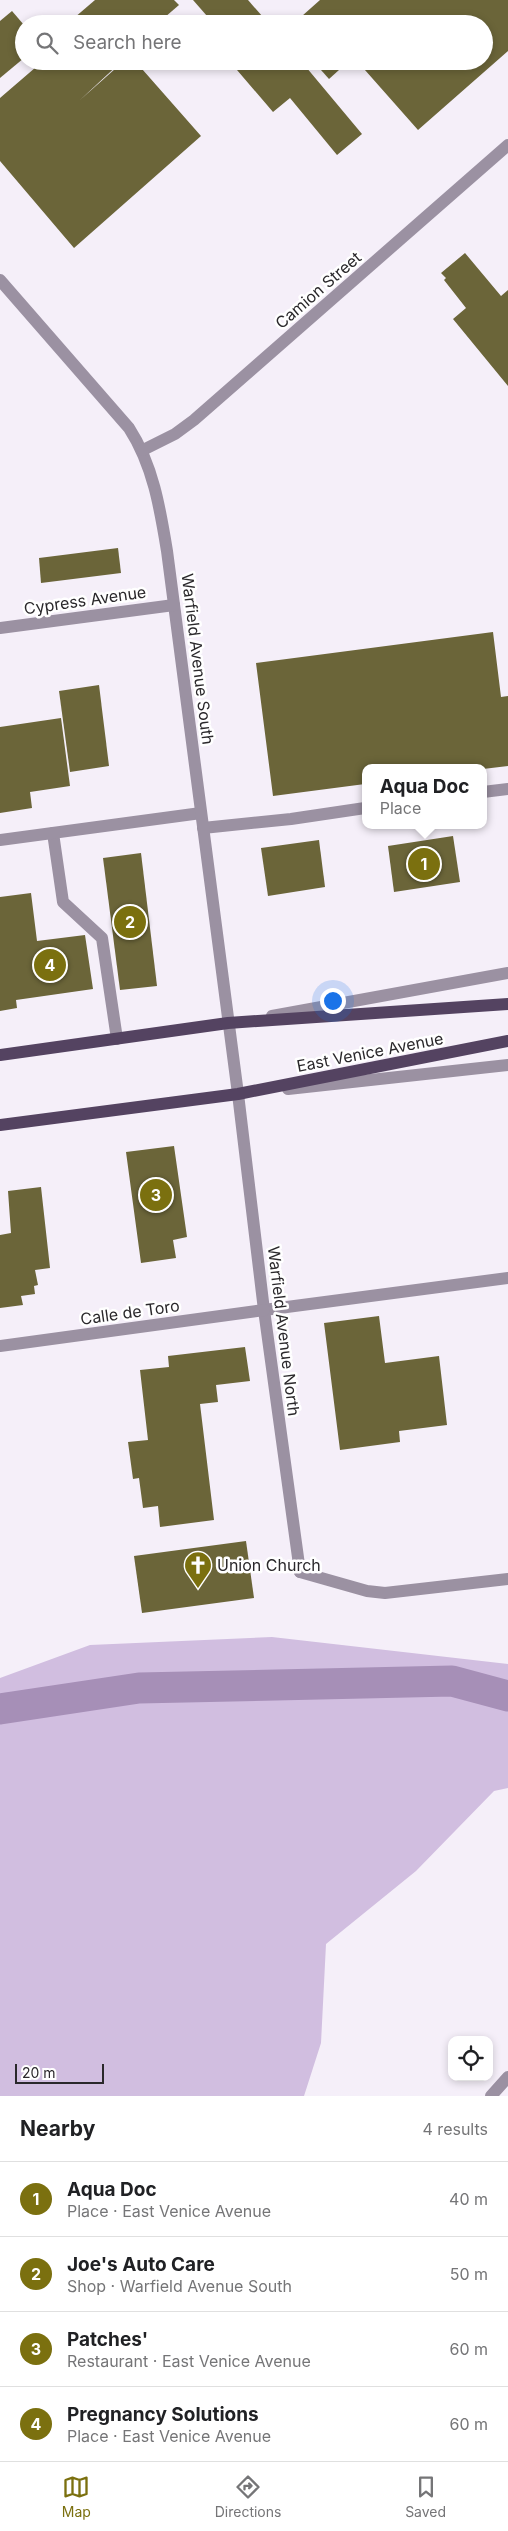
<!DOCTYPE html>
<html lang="en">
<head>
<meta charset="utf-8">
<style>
	body { margin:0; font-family:Inter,sans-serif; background:#f2f2f2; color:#202124 }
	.controls { position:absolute; right:15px; bottom:15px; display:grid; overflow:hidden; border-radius:10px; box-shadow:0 2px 8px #0003 }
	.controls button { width:45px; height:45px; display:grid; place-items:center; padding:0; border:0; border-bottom:1px solid #e0e0e0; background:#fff; color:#202124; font:25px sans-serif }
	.scale { position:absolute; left:15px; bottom:12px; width:89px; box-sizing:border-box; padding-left:5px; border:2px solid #2a282b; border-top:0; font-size:14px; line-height:18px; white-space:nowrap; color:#2a282b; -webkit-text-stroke:4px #fff; paint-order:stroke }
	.you { position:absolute; left:332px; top:1000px; width:18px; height:18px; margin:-12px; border:4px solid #fff; border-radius:50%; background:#1a73e8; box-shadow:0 0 0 8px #1a73e833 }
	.badge { display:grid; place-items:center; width:32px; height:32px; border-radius:50%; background:#7b700f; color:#fff; font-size:16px; font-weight:700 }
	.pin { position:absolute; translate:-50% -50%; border:2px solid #fff; box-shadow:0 1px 5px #0006 }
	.popup { position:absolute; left:362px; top:764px; width:125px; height:65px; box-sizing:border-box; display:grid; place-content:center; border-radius:10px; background:#fff; filter:drop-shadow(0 1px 4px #0005); font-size:16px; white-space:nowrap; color:#757577 }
	.popup b { font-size:19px; color:#202124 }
	.popup::after { content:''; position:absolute; left:50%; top:100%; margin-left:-10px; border:10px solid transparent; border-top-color:#fff }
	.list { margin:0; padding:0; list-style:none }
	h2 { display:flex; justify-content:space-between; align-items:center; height:65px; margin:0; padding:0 20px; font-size:21px }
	h2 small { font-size:16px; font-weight:400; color:#757577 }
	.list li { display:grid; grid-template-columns:32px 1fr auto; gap:15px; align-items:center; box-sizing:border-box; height:75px; padding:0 20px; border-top:1px solid #e0e0e0 }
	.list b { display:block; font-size:19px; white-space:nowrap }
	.list p { margin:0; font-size:16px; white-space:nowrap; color:#757577 }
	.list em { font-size:16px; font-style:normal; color:#757577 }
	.icon { flex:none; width:28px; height:28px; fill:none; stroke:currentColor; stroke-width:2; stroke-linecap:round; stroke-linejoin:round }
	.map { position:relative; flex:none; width:508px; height:2096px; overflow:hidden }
	.search { position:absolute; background:#fff; box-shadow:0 2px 8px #0003; left:15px; right:15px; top:15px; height:55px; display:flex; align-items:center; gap:12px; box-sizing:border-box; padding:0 18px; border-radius:28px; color:#757577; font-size:19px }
	.sheet { height:365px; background:#fff }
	nav { display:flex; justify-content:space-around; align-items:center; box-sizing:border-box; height:70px; border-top:1px solid #e0e0e0; background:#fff; font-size:14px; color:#757577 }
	nav a { display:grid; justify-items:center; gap:2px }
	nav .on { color:#7b700f }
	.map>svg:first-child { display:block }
</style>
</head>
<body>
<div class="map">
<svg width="508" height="2096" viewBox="0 0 508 2096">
	<rect width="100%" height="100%" fill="#f5eff9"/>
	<path fill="#d1bee0" d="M 272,1637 L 508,1664 L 508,1788 L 494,1791 L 416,1871 L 326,1944 L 321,2043 L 304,2096 L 0,2096 L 0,1678 L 90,1645 Z"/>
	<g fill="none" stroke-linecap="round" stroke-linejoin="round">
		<path stroke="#a68fb7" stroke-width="31" d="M 0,1709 L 139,1688 L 452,1681 L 508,1696"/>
	</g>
	<g fill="#6b6539">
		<path d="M 95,0 L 174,0 L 179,5 L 157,24 L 67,24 Z"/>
		<path d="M 193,0 L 248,0 L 269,24 L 214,24 Z"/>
		<path d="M 320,0 L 508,0 L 508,51 L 418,130 L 357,61 L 484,61 L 484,24 L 293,24 Z"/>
		<path d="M 12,11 L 24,25 L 24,58 L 0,78 L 0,21 Z"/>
		<path d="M 43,61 L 122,61 L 80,100 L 124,61 L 135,61 L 201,136 L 74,248 L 0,161 L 0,98 Z"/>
		<path d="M 247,61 L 301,61 L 362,134 L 337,155 L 290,98 L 273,112 L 237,70 Z"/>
		<path d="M 313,61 L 349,61 L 329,79 Z"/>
		<path d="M 465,253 L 501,296 L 508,290 L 508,386 L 453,319 L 466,308 L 444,280 L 446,278 L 441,273 Z"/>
		<path d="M 118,548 L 121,573 L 41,583 L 39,558 Z"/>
		<path d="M 493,632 L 501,697 L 508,696 L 508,766 L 483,769 L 365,768 L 365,784 L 273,796 L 256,663 Z"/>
		<path d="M 99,685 L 109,766 L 70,772 L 59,691 Z"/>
		<path d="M 61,718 L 70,786 L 30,792 L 32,808 L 0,813 L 0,727 Z"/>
		<path d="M 453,836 L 460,882 L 394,892 L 388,846 Z"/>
		<path d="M 319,840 L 325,887 L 268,896 L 261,848 Z"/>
		<path d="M 141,853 L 157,986 L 120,990 L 103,858 Z"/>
		<path d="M 31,893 L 37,941 L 85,935 L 93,989 L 16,1000 L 17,1008 L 0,1011 L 0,897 Z"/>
		<path d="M 174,1146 L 187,1237 L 173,1240 L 176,1258 L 141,1263 L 126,1152 Z"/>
		<path d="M 41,1187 L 50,1268 L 35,1270 L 38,1285 L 34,1286 L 35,1294 L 21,1296 L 23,1305 L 0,1308 L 0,1235 L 11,1233 L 8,1191 Z"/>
		<path d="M 379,1316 L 385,1363 L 439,1356 L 447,1425 L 399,1431 L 400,1442 L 340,1450 L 324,1323 Z"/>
		<path d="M 245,1347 L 250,1381 L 216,1385 L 218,1402 L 200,1404 L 214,1520 L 160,1527 L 158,1506 L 143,1508 L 139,1478 L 133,1479 L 128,1442 L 148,1440 L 140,1370 L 169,1367 L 168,1356 Z"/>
		<path d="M 246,1541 L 254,1598 L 142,1613 L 134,1556 Z"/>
	</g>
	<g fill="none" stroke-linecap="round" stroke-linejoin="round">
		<g stroke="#9b91a2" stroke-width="12">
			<path d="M 483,792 L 508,789"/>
			<path d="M 203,828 L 291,819 L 365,808"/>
			<path d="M 53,833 L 63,902 L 102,938 L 117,1039"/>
			<path d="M 0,840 L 201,813"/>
			<path d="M 264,1310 L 508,1278"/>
			<path d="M 300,1572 L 367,1591 L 385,1593 L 508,1579"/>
		</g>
		<g stroke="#9b91a2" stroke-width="12">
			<path d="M 0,280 L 129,428 C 153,465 160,508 167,551 L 238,1094 L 264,1310 L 300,1572"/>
			<path d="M 143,450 L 175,434 L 194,420 L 508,145"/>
			<path d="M 0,628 L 174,605"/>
			<path d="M 272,1016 L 508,973"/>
			<path d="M 288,1089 L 508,1065"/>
			<path d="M 0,1346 L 264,1310"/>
			<path d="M 491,2096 L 508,2077"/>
		</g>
		<g stroke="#544361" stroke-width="12">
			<path d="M 0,1055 L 228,1023 L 508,1004"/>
			<path d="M 0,1125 L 238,1094 L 508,1041"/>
		</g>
	</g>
	<defs>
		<g id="church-pin" transform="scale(1.4375)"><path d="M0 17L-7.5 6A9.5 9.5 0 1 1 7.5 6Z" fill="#7b700f" stroke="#fff"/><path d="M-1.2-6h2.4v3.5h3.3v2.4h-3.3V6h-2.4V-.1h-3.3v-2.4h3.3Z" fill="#fff"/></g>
	</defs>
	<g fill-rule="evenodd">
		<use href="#church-pin" x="198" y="1565"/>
	</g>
	<g text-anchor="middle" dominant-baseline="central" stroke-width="5" stroke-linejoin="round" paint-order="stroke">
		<g font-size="16" fill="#2a282b" stroke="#fff">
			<text transform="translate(318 290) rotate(-41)">Camion Street</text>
			<text transform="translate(85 600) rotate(-8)">Cypress Avenue</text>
			<text transform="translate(198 659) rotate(83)">Warfield Avenue South</text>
			<text transform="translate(370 1052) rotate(-11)">East Venice Avenue</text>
			<text transform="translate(130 1312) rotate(-8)">Calle de Toro</text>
			<text transform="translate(284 1331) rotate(83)">Warfield Avenue North</text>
		</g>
		<g font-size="16" fill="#2a282b" stroke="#fff" text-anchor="start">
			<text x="217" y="1565">Union Church</text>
		</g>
	</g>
</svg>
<div class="controls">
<button><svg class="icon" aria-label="locate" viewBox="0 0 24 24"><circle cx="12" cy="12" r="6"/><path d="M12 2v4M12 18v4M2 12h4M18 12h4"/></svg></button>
</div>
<div class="scale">20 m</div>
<div class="you"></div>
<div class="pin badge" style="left:424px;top:864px">1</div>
<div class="popup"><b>Aqua Doc</b>Place</div>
<div class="pin badge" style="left:130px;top:922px">2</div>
<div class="pin badge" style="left:156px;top:1195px">3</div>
<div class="pin badge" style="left:50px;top:965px">4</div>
<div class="search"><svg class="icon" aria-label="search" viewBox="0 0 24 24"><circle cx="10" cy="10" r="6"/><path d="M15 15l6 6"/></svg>Search here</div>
</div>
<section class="sheet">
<h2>Nearby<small>4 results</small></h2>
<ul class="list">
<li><span class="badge">1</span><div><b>Aqua Doc</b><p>Place · East Venice Avenue</p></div><em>40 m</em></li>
<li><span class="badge">2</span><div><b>Joe's Auto Care</b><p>Shop · Warfield Avenue South</p></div><em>50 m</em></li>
<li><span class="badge">3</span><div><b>Patches'</b><p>Restaurant · East Venice Avenue</p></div><em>60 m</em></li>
<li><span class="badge">4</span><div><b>Pregnancy Solutions</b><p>Place · East Venice Avenue</p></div><em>60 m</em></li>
</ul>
</section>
<nav>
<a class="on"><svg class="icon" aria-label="map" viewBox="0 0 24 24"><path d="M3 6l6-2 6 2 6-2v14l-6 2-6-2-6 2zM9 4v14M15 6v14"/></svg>Map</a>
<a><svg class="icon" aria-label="directions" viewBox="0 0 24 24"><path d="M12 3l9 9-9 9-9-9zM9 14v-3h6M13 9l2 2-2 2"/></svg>Directions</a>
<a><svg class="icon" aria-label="saved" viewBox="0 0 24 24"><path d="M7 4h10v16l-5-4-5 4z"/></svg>Saved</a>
</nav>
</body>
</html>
